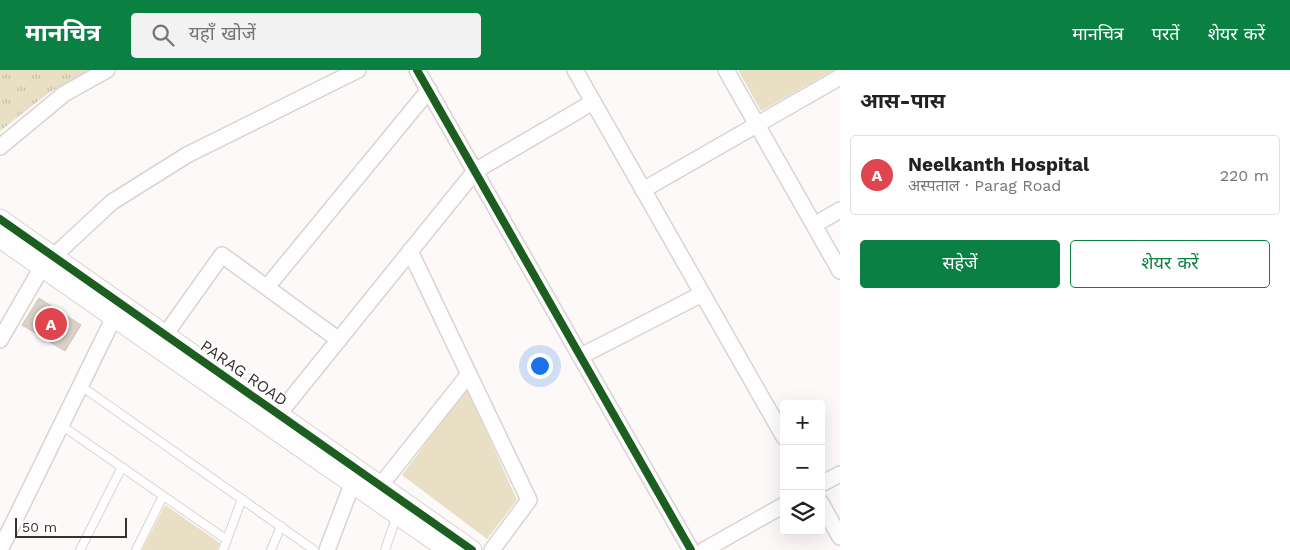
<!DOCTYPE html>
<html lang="hi">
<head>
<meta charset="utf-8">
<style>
	body { margin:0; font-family:"Work Sans","Noto Sans Devanagari",sans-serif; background:#f2f2f2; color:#222 }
	.controls { position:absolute; right:15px; bottom:15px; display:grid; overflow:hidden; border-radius:5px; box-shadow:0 5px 20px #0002 }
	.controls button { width:45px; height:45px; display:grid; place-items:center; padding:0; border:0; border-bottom:1px solid #e0e0e0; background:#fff; color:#222; font:25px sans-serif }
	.scale { position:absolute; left:15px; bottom:12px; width:112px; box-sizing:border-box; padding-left:5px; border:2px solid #37312f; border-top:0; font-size:14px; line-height:18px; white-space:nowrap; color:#37312f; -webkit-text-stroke:4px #fff; paint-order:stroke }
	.you { position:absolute; left:539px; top:295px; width:18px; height:18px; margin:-12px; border:4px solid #fff; border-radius:50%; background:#1a73e8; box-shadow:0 0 0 8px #1a73e833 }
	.badge { display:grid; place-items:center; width:32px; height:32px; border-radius:50%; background:#0b8043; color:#fff; font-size:16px; font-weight:700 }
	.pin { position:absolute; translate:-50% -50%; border:2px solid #fff; box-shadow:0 1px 5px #0006 }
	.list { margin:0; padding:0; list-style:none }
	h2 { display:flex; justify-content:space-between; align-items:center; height:65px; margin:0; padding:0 20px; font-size:21px }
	h2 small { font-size:16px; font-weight:400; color:#767676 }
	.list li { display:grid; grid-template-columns:32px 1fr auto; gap:15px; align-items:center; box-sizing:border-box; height:80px; margin:0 10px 10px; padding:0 10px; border:1px solid #e0e0e0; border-radius:5px }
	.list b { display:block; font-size:19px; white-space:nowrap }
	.list p { margin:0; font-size:16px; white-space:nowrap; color:#767676 }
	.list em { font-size:16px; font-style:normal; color:#767676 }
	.actions { display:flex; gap:10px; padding:15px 20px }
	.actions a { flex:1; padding:11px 0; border:1px solid #0b8043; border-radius:5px; text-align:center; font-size:18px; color:#0b8043 }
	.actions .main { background:#0b8043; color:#fff }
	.icon { flex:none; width:28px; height:28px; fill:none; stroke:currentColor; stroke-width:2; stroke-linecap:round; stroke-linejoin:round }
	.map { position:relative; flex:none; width:840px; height:480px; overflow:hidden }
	header { display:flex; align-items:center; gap:30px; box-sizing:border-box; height:70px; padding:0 25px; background:#0b8043; color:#fff }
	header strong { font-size:24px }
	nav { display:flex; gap:28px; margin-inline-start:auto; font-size:18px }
	.search { width:350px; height:45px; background:#f2f2f2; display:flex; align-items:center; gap:12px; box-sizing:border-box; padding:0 18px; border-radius:5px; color:#767676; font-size:19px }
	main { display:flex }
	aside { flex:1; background:#fff }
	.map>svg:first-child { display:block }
</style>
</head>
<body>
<header>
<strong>मानचित्र</strong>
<div class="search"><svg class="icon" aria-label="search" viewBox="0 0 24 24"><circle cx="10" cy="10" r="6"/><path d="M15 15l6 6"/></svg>यहाँ खोजें</div>
<nav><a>मानचित्र</a><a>परतें</a><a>शेयर करें</a></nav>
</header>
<main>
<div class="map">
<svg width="840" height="480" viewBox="0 0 840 480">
	<defs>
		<pattern id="grass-tufts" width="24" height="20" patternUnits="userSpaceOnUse" patternTransform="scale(1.25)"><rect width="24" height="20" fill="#e8dfc4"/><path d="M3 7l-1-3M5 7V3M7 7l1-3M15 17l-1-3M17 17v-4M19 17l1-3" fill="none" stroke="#c8c0a9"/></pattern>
	</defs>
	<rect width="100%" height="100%" fill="#fdf9f8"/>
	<path fill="url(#grass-tufts)" d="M 0,0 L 90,0 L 50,22 L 0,61 Z"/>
	<g fill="#e8dfc4">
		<path d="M 738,0 L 834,0 L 761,41 Z"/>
		<path d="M 467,318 L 517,430 L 487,469 L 402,405 Z"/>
		<path d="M 165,435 L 220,473 L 217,480 L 142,480 Z"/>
	</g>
	<path fill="#dbd1c9" stroke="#cbc7c4" d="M 39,228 L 81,255 L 65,281 L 22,255 Z"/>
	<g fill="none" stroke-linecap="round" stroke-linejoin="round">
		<g stroke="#d9d4d2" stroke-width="10">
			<g id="service">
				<path d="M 81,316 L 314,480"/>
				<path d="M 61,355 L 227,470"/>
				<path d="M 80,480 L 122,397"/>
				<path d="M 136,480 L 163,426"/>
				<path d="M 223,480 L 242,429"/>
				<path d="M 271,480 L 281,456"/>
				<path d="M 385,480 L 397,445"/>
			</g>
		</g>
		<g stroke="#d9d4d2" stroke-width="18">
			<g id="minor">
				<path d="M 417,0 L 691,480"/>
				<path d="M 575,0 L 784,367"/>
				<path d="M 726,0 L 840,201"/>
				<path d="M 0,77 L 64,24 L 107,0"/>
				<path d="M 643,120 L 840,7"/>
				<path d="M 814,155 L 840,140"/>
				<path d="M 410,181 L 529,430 L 492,480"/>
				<path d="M 267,217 L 429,20"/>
				<path d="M 165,265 L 222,185 L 339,270"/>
				<path d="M 0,270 L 42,197 L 112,132 L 187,85 L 358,0"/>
				<path d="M 581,286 L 702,224"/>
				<path d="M 278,345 L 475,101 L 593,32"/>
				<path d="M 821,414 L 840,404"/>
				<path d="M 380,416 L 469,304"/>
				<path d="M 821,433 L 840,467"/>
				<path d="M 0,480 L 118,239"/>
				<path d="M 327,480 L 356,404"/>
				<path d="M 704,480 L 784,435"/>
			</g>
		</g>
		<g stroke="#d9d4d2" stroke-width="21">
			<g id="tertiary">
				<path d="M 0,149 L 472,480"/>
				<path d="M 0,168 L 448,480"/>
			</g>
		</g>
		<use href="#service" stroke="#fffefe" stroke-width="8"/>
		<use href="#minor" stroke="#fffefe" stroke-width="15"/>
		<use href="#tertiary" stroke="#fffefe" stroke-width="19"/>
		<g stroke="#fff" stroke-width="11">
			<g id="cycleway">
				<path d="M 417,0 L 691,480"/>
				<path d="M 0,149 L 472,480"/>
			</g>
		</g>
		<use href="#cycleway" stroke="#1b5e20" stroke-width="8"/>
	</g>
	<g text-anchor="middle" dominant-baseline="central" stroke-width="4" stroke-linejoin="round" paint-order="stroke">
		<g font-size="16" fill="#37312f" stroke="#fff">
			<text transform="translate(244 303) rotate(35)">PARAG ROAD</text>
		</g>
	</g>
</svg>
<div class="controls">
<button>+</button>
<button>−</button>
<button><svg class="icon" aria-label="layers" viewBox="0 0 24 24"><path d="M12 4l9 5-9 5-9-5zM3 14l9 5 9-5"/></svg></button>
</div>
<div class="scale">50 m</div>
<div class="you"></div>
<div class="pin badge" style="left:51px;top:254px;background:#e0444e">A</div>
</div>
<aside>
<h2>आस-पास<small></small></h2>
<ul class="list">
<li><span class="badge" style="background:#e0444e">A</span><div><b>Neelkanth Hospital</b><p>अस्पताल · Parag Road</p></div><em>220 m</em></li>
</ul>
<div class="actions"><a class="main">सहेजें</a><a>शेयर करें</a></div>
</aside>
</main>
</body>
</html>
